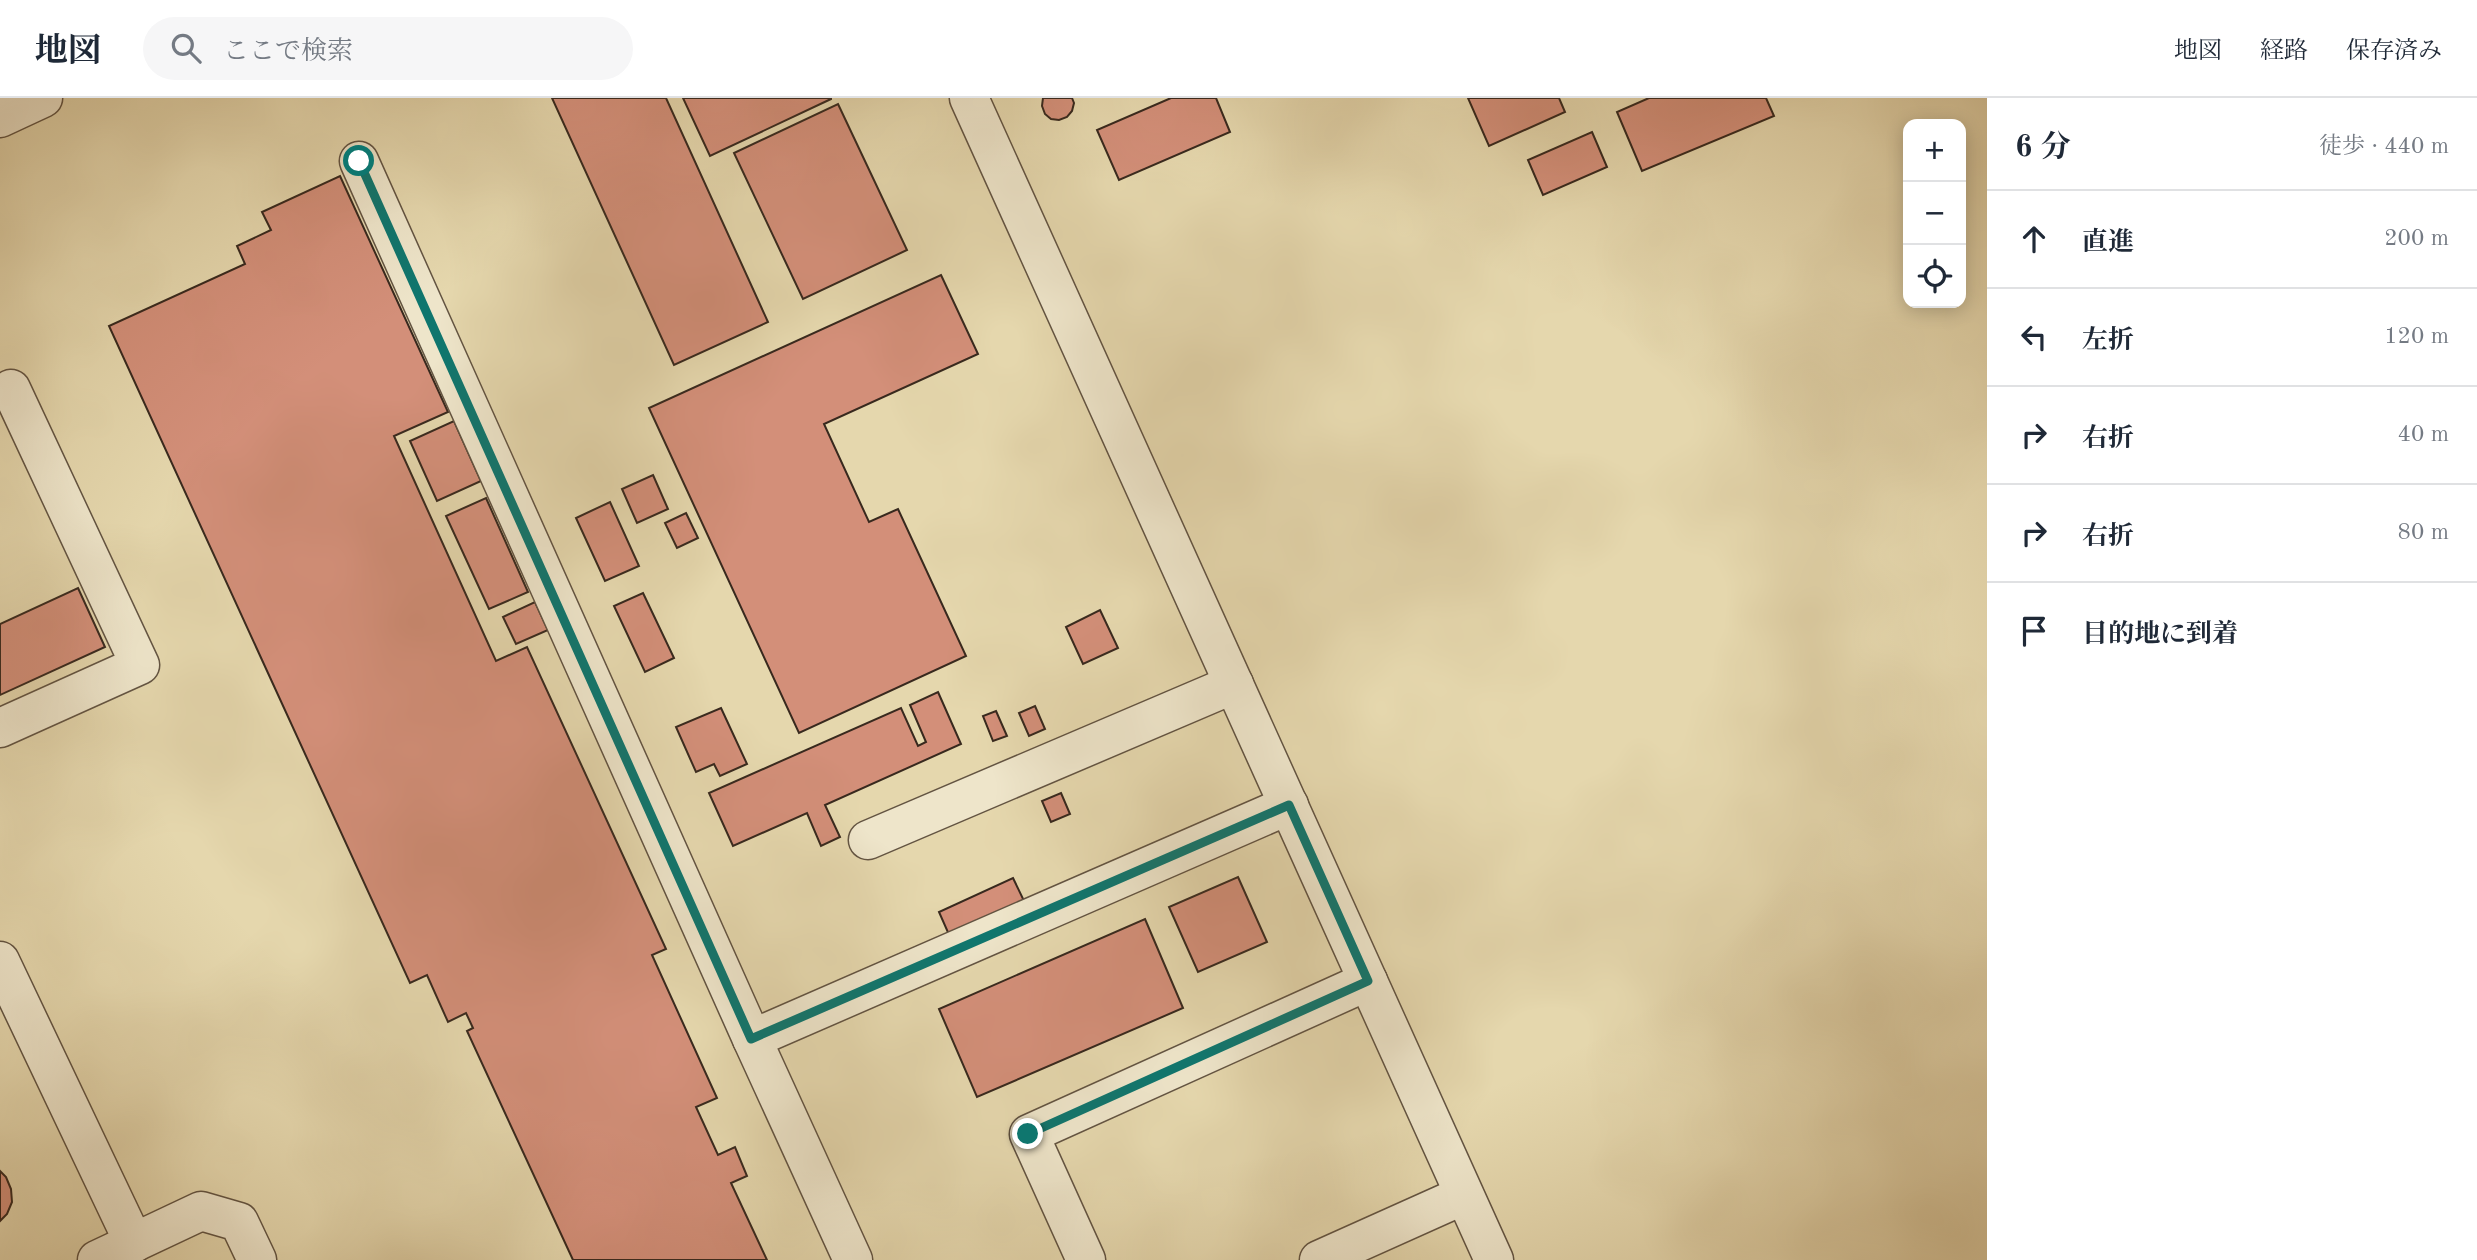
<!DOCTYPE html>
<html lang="ja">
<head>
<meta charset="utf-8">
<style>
	body { margin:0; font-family:"Old Standard TT","Noto Serif JP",serif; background:#f6f6f7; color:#1f2937 }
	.controls { position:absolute; right:21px; top:21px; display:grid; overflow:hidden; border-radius:14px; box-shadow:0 4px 18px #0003 }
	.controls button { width:63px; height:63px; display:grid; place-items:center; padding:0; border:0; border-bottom:2px solid #e0e1e3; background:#fff; color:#1f2937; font:35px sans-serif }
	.stop { position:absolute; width:21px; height:21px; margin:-16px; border:5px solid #0f766e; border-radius:50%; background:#fff }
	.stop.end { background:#0f766e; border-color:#fff; box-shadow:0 2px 7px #0008 }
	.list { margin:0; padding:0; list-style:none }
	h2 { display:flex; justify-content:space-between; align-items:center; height:91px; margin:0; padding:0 28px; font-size:30px }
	h2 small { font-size:23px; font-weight:400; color:#747a83 }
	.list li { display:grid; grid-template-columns:46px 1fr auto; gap:21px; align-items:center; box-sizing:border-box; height:98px; padding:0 28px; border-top:2px solid #e0e1e3 }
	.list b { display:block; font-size:26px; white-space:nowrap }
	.list em { font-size:23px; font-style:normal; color:#747a83 }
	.icon { flex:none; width:38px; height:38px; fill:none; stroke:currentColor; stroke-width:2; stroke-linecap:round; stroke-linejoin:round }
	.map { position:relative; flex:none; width:1987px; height:1162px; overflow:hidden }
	header { display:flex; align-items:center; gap:42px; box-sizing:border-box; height:98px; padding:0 35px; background:#fff; border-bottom:2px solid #e0e1e3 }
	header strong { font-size:33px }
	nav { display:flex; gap:38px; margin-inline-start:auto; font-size:24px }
	.search { width:490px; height:63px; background:#f6f6f7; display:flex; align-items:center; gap:18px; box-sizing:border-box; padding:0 24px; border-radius:38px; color:#747a83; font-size:26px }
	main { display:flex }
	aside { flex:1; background:#fff }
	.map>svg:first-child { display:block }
</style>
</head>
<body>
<header>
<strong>地図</strong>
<div class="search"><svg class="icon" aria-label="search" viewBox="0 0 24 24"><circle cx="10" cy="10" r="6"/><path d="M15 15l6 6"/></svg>ここで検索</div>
<nav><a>地図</a><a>経路</a><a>保存済み</a></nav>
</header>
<main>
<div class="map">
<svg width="1987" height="1162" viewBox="0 0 1987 1162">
	<rect width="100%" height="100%" fill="#e5d7ad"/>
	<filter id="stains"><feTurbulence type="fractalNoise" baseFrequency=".00286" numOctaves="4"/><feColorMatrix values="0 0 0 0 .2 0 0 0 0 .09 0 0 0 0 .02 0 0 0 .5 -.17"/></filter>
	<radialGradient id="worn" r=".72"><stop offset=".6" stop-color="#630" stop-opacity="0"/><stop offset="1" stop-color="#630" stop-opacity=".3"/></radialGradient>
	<g fill="#d38f79" stroke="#38291e" stroke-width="2">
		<path d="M 552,0 L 666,0 L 768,224 L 674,267 Z"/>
		<path d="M 683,0 L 831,0 L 831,1 L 710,58 Z"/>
		<path d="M 1043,0 L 1072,0 L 1074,5 L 1072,13 L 1067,19 L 1059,22 L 1051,21 L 1045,16 L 1042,8 Z"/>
		<path d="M 1171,0 L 1216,0 L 1230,34 L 1119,82 L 1097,32 Z"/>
		<path d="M 1468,0 L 1559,0 L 1565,14 L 1489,48 Z"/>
		<path d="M 1649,0 L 1766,0 L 1774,18 L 1642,73 L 1617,14 Z"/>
		<path d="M 838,6 L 907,152 L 803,201 L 734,55 Z"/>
		<path d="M 1592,34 L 1607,69 L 1543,97 L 1528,62 Z"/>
		<path d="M 340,78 L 448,314 L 394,338 L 496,563 L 527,549 L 666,851 L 652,857 L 717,1000 L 696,1009 L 718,1057 L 735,1049 L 747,1078 L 731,1085 L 767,1162 L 573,1162 L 467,933 L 473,930 L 466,915 L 448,924 L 427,877 L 410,885 L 109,228 L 245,166 L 237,148 L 271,132 L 262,114 Z"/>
		<path d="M 941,177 L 978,256 L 824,326 L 869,424 L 898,411 L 966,558 L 799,635 L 649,310 Z"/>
		<path d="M 454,323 L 481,383 L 437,403 L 410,343 Z"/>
		<path d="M 653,377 L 668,411 L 637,425 L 622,391 Z"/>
		<path d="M 486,400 L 528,494 L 489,511 L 446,418 Z"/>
		<path d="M 610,404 L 639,468 L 605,483 L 576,420 Z"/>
		<path d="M 686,415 L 698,440 L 677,450 L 665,425 Z"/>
		<path d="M 78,490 L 105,549 L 0,597 L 0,526 Z"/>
		<path d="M 643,495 L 674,560 L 645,574 L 614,508 Z"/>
		<path d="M 535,504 L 548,532 L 516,546 L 503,519 Z"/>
		<path d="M 1100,512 L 1118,550 L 1083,566 L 1066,529 Z"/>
		<path d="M 938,594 L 961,646 L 825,707 L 840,739 L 821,748 L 807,715 L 733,748 L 709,695 L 901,610 L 918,648 L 926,644 L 910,607 Z"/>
		<path d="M 1035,608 L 1045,631 L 1029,638 L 1019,615 Z"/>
		<path d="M 721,610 L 747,666 L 720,678 L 714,666 L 696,674 L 676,629 Z"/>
		<path d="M 996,613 L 1007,638 L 993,643 L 983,618 Z"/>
		<path d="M 1061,695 L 1070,716 L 1051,724 L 1042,703 Z"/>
		<path d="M 1238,779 L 1267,844 L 1198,874 L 1169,809 Z"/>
		<path d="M 1013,780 L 1025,805 L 950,839 L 939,814 Z"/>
		<path d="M 1145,821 L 1183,910 L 977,999 L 939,911 Z"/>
		<path d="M 0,1073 L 6,1079 L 11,1091 L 12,1104 L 7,1116 L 0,1123 Z"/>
	</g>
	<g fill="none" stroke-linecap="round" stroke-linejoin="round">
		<g stroke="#635442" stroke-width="41">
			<g id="minor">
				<path d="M 969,0 L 1494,1162"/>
				<path d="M 0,20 L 43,0"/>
				<path d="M 359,63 L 752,941"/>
				<path d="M 0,630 L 140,567 L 11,291"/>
				<path d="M 868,742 L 1234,586"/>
				<path d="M 0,863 L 134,1145"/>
				<path d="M 97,1162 L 201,1113 L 239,1124 L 257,1162"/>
				<path d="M 853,1162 L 752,941 L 1289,707"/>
				<path d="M 1086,1162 L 1029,1036 L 1368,883"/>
				<path d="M 1319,1162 L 1464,1097"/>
			</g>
		</g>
		<use href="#minor" stroke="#eee5ca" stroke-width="38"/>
	</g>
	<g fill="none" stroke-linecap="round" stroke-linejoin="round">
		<path stroke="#0f766e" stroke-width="9" d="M 359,63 L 751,941 L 1289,707 L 1368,883 L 1028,1036"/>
	</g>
	<rect width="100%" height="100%" filter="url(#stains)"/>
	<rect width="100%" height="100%" fill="url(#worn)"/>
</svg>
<div class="controls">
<button>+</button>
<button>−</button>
<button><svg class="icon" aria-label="locate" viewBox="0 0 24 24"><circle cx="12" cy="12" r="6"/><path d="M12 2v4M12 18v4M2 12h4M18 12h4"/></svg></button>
</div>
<div class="stop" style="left:359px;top:63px"></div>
<div class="stop end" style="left:1028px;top:1036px"></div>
</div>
<aside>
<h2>6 分<small>徒歩 · 440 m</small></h2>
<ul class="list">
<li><svg class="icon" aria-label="ahead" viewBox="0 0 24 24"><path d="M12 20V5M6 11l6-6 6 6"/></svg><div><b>直進</b></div><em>200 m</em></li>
<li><svg class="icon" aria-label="left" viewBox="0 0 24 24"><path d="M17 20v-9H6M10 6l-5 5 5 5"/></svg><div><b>左折</b></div><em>120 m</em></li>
<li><svg class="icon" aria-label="right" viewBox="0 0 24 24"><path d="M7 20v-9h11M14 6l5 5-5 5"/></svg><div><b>右折</b></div><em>40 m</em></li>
<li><svg class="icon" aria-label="right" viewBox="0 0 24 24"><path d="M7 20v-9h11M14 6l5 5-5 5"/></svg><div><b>右折</b></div><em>80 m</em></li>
<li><svg class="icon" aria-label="arrive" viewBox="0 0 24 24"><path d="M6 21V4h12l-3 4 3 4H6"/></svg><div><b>目的地に到着</b></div></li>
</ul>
</aside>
</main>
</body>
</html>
